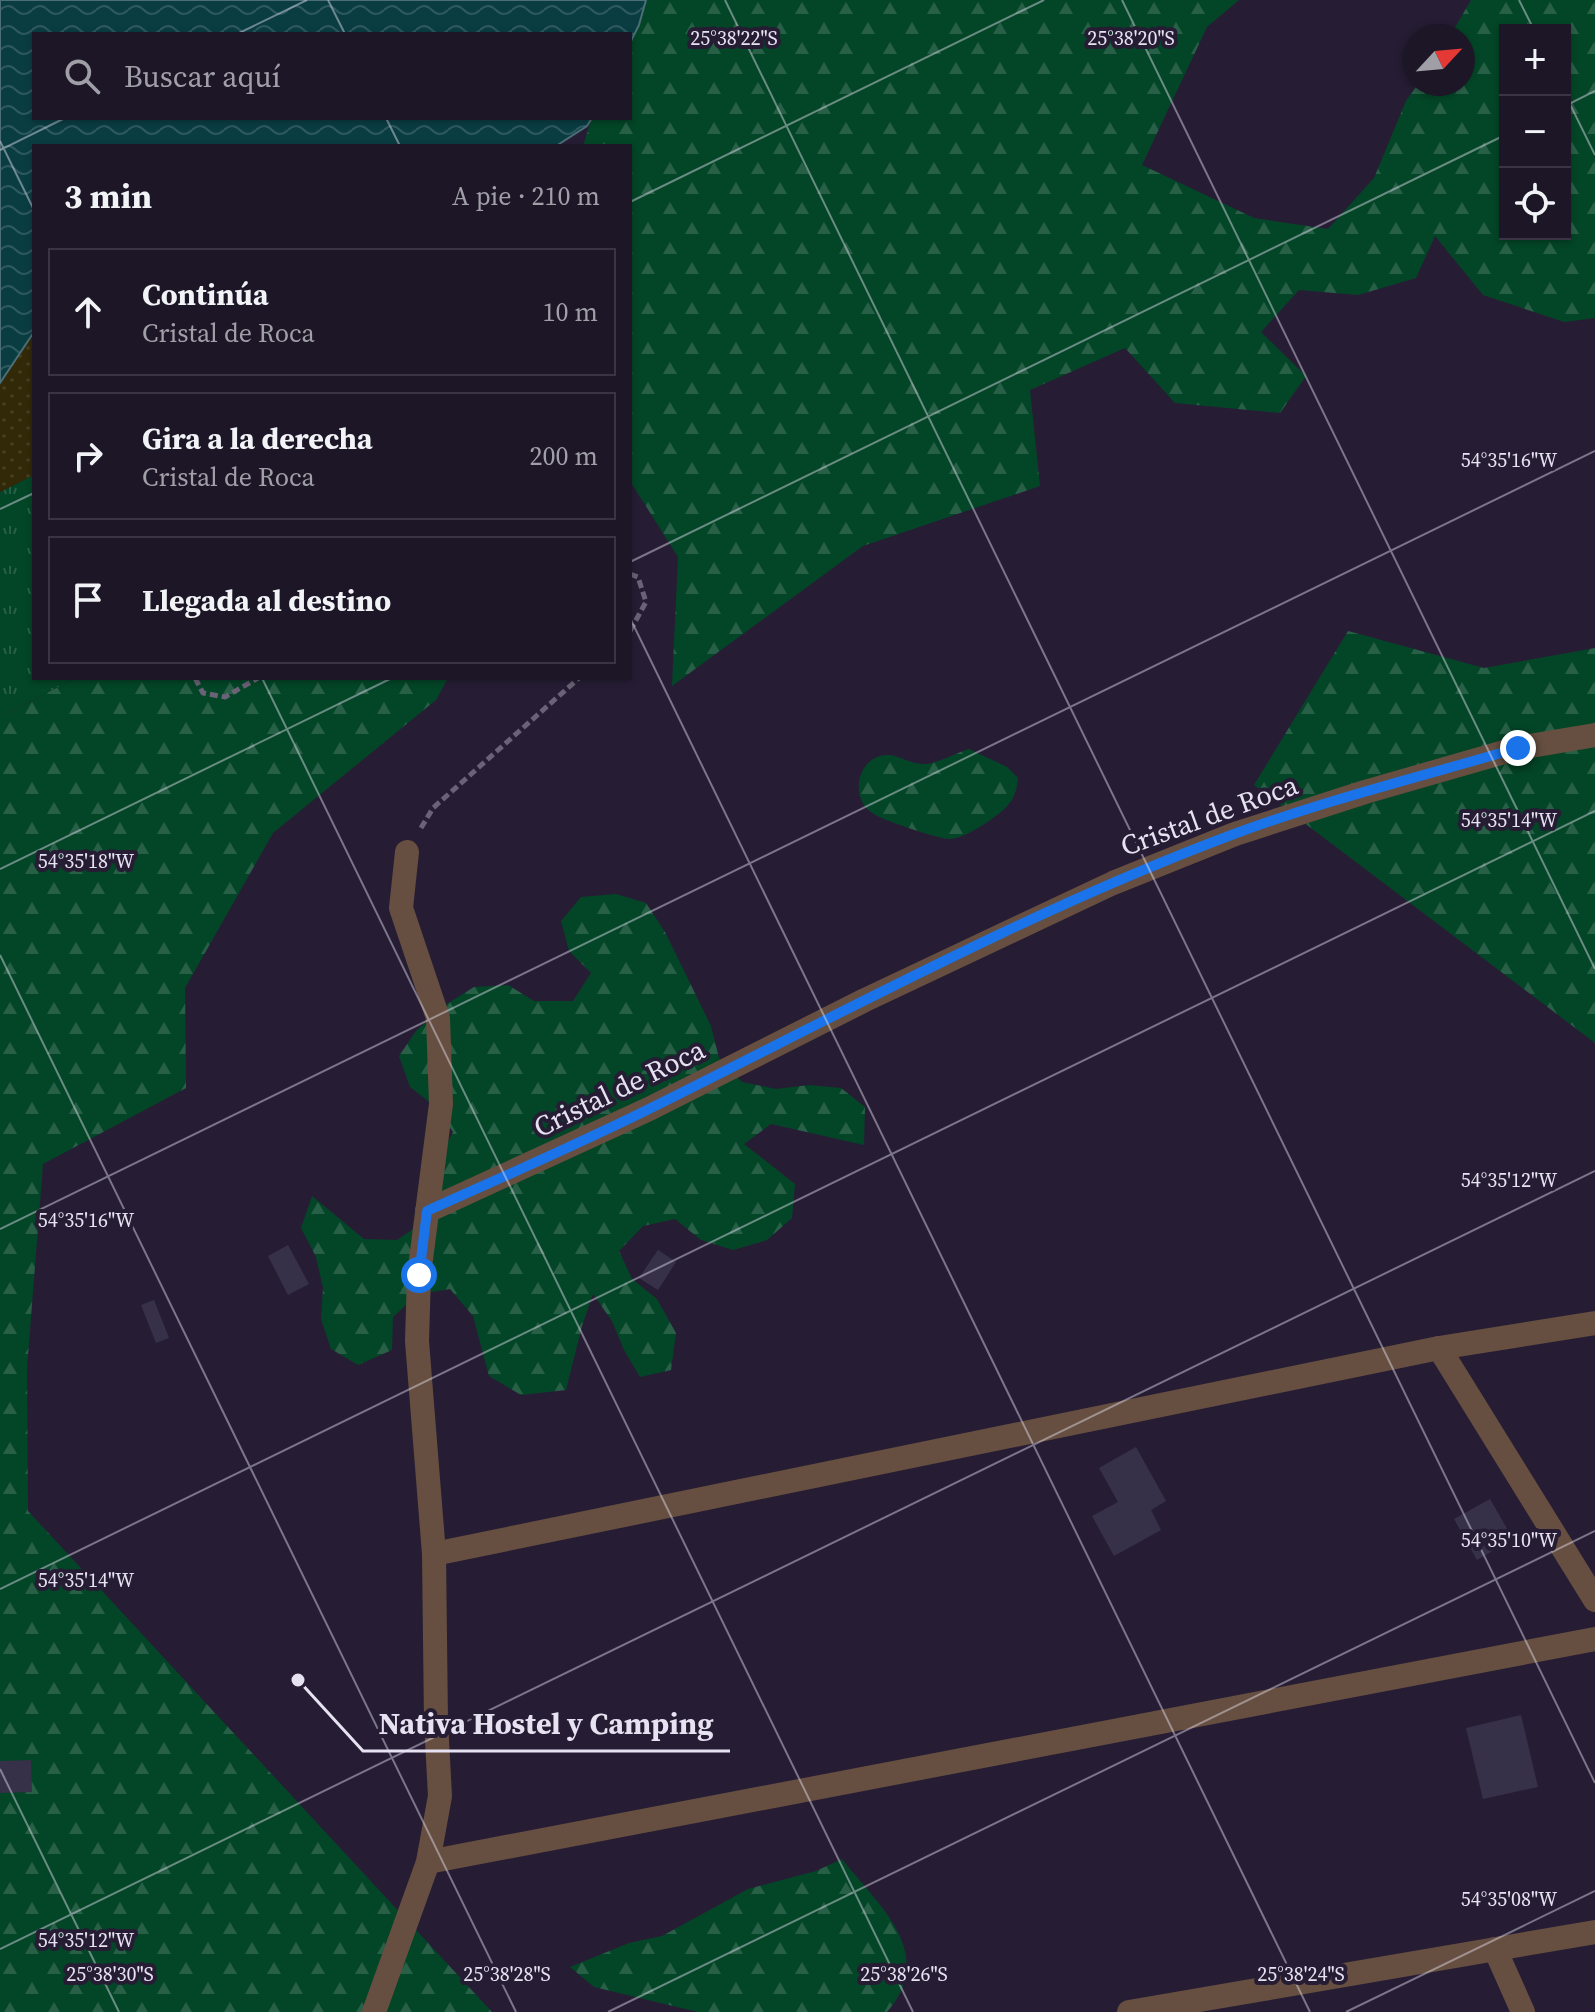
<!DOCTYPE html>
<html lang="es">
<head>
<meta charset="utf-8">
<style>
	body { margin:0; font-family:"Source Serif 4",serif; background:#251f2f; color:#f1f3f6 }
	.controls { position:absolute; right:24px; top:24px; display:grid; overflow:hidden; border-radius:0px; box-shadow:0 2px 6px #0004 }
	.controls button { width:72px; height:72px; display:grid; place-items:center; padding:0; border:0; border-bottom:2px solid #3a3544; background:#1c1627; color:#f1f3f6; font:40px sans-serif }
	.compass { position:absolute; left:1403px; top:24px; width:72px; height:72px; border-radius:50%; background:#1c1627; box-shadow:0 2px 6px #0004; rotate:64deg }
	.stop { position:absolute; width:24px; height:24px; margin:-18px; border:6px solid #1a73e8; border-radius:50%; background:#fff }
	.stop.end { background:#1a73e8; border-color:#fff; box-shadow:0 2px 8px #0008 }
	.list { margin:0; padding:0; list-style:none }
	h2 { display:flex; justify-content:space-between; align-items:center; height:104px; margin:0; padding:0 32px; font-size:34px }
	h2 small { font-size:26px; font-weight:400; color:#a09fa7 }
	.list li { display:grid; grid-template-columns:52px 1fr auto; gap:24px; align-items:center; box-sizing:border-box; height:128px; margin:0 16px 16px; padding:0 16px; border:2px solid #3a3544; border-radius:0px }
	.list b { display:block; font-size:30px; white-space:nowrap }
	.list p { margin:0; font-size:26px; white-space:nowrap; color:#a09fa7 }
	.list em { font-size:26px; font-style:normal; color:#a09fa7 }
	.icon { flex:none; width:44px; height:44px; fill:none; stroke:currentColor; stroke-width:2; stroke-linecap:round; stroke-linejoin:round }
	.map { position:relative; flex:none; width:1595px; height:2012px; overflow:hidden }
	.search { position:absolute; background:#1c1627; box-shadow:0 2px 6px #0004; left:32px; top:32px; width:600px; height:88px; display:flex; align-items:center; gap:20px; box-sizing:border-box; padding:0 28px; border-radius:0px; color:#a09fa7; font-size:30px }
	.panel { position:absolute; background:#1c1627; box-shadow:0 2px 6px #0004; left:32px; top:144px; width:600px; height:536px; border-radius:0px }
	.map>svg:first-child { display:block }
</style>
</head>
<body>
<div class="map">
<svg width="1595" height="2012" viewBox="0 0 1595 2012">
	<defs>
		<pattern id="grass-tufts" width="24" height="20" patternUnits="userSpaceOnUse" patternTransform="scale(2)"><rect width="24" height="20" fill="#034527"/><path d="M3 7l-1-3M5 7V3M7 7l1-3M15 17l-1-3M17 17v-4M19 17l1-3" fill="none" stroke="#286047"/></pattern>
		<pattern id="forest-firs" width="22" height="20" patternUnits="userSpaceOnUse" patternTransform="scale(2)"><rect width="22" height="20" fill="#034527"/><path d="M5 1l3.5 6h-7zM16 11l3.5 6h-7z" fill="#286047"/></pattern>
		<pattern id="sand-dots" width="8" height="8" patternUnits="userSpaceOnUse" patternTransform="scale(2)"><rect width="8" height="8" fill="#322908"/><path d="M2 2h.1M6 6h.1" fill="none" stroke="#463e20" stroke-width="1.8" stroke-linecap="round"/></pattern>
		<pattern id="water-waves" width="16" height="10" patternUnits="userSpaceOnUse" patternTransform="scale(2)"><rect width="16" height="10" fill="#0a3d42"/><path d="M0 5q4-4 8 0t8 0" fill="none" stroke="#2e595e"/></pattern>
	</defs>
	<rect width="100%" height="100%" fill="#261d34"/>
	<path fill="url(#grass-tufts)" d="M 34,475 L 34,678 L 76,678 L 0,717 L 0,492 Z"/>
	<g fill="url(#forest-firs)" fill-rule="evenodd">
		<path d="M 646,0 L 1239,0 L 1207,27 L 1142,165 L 1254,218 L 1328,229 L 1374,178 L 1406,101 L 1418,84 L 1463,84 L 1463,36 L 1450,36 L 1471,0 L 1595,0 L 1595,318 L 1564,322 L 1483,295 L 1435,236 L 1416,278 L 1358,295 L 1299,290 L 1261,332 L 1306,376 L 1280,413 L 1175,403 L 1125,348 L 1030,390 L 1040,486 L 863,546 L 672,686 L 678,557 L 630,481 L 630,146 L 583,146 L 592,118 L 630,118 L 630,43 L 639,25 ZM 1505,30 L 1565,30 L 1565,234 L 1505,234 Z"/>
		<path d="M 1348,631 L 1484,668 L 1595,648 L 1595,1043 L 1254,785 Z"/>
		<path d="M 76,678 L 448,678 L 436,700 L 273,833 L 185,988 L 186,1088 L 43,1164 L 27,1368 L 28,1511 L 492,2012 L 0,2012 L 0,717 Z"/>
		<path d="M 969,749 L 1007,767 L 1018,778 C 1016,801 1007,808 989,821 C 978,828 963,838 950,839 C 942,840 882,820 874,814 C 853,803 854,769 875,758 C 893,749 904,763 922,764 C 936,765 955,753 969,749 Z"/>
		<path d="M 616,894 L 646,903 L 665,932 L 711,1026 L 719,1058 L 742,1082 L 776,1089 L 809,1085 L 841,1088 L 865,1107 L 864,1145 L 771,1124 L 744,1144 L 795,1184 L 792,1218 L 767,1240 L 733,1250 L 701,1240 L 675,1219 L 643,1226 L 619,1251 L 632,1279 L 657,1299 L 676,1333 L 671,1370 L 640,1377 L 624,1350 L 612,1321 L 593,1294 L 582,1326 L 566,1390 L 521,1395 L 489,1376 L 473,1316 L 450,1289 L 418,1294 L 393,1317 L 392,1350 L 358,1365 L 331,1349 L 321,1319 L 323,1288 L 316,1257 L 301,1228 L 312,1196 L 364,1239 L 397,1240 L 422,1223 L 436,1164 L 453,1132 L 436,1107 L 410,1087 L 399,1056 L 416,1031 L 442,1007 L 474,987 L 508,985 L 534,1001 L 573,1001 L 591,973 L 569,951 L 561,921 L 581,897 Z"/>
		<path d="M 842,1859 C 876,1903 939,1953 887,2012 L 698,2012 L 594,1987 L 570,1967 L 629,1943 L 662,1936 L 748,1889 L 816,1871 Z"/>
	</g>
	<path fill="url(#sand-dots)" d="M 34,332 L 34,475 L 0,492 L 0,383 Z"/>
	<path fill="url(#water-waves)" stroke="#4c6e76" stroke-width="2" d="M 0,0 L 646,0 L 639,25 L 630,43 L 630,34 L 34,34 L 34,118 L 592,118 L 587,126 L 556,146 L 34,146 L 34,332 L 0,383 Z"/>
	<g fill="#363149">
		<path d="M 288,1245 L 309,1284 L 288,1295 L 268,1256 Z"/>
		<path d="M 658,1250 L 676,1262 L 658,1290 L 639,1278 Z"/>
		<path d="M 154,1300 L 169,1338 L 156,1343 L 141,1305 Z"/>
		<path d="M 1136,1447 L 1166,1501 L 1151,1510 L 1161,1530 L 1114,1556 L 1092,1516 L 1118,1502 L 1099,1468 Z"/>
		<path d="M 1490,1499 L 1513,1539 L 1477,1560 L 1454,1519 Z"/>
		<path d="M 1521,1715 L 1538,1787 L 1483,1799 L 1466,1728 Z"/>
		<path d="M 31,1760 L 32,1792 L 0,1793 L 0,1761 Z"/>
	</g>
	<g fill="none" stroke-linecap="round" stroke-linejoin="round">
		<g stroke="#6a6276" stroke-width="5" stroke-dasharray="8 4" stroke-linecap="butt">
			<path d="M 630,574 L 638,577 L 646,602 L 630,631"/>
			<path d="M 195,678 L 203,693 L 225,697 L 258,678"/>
			<path d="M 421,828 L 433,808 L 579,678"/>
		</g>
		<g stroke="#664f40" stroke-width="24">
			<path d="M 427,1211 L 649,1109 L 865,1000 L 1113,883 L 1235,834 L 1365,792 L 1518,748 L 1595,735"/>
			<path d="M 1439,1348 L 1595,1600"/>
			<path d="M 434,1554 L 1439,1348 L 1595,1323"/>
			<path d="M 428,1862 L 1595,1639"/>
			<path d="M 1495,1949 L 1523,2012"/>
			<path d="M 374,2012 L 428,1862 L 440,1796 L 436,1722 L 434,1554 L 417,1341 L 419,1275 L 441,1104 L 438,1018 L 401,908 L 407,852"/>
			<path d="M 1129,2012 L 1595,1932"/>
		</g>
	</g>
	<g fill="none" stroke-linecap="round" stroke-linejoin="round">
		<path stroke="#1a73e8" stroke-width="10" d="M 419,1275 L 427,1211 C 502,1177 579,1144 653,1107 C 844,1012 1033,909 1234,834 C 1326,800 1423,776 1518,748"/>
	</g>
	<path fill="none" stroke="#e7e2f1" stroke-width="2" stroke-opacity="0.45" d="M 328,0 L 345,34M 725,0 L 1595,1783M 1122,0 L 1595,969M 1519,0 L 1534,30M 237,34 L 307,0M 1565,94 L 1595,155M 1565,106 L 1595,91M 386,118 L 400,146M 0,141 L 34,210M 0,150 L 65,118M 630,202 L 1044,0M 0,509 L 34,493M 630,562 L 1505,135M 630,618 L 1310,2012M 262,678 L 913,2012M 0,869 L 392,678M 0,955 L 516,2012M 0,1229 L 1595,451M 0,1589 L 1595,811M 0,1769 L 119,2012M 0,1949 L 1595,1171M 608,2012 L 1595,1531M 1346,2012 L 1595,1891"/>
	<g text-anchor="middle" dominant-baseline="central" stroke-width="8" stroke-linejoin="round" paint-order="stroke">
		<g font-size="28" fill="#e7e2f1" stroke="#261d34">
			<text transform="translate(1209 815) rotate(-20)">Cristal de Roca</text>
			<text transform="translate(619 1088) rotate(-26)">Cristal de Roca</text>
		</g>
	</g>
	<g font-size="20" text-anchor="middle" fill="#e7e2f1" stroke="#261d34" stroke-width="8" stroke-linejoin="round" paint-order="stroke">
		<text x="734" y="45">25°38'22"S</text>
		<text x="1131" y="45">25°38'20"S</text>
		<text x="1509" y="467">54°35'16"W</text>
		<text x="1509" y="827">54°35'14"W</text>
		<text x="86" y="868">54°35'18"W</text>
		<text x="1509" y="1187">54°35'12"W</text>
		<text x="86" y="1227">54°35'16"W</text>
		<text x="1509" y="1547">54°35'10"W</text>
		<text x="86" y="1587">54°35'14"W</text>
		<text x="1509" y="1906">54°35'08"W</text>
		<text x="86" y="1947">54°35'12"W</text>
		<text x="110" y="1981">25°38'30"S</text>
		<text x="507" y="1981">25°38'28"S</text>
		<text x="904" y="1981">25°38'26"S</text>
		<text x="1301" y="1981">25°38'24"S</text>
	</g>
	<path fill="none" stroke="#e7e2f1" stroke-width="3" d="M298 1680L363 1751H730"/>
	<circle fill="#e7e2f1" stroke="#261d34" stroke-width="3" cx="298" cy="1680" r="8"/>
	<g font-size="30" text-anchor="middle" font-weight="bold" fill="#e7e2f1" stroke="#261d34" stroke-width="8" stroke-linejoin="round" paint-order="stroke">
		<text x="546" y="1734">Nativa Hostel y Camping</text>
	</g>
</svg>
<div class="controls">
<button>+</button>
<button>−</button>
<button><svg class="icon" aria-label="locate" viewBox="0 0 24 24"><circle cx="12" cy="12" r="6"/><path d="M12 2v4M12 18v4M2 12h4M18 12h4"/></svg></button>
</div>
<svg class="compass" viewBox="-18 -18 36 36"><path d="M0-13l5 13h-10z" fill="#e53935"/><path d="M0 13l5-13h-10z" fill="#a09fa7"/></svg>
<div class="stop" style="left:419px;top:1275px"></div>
<div class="stop end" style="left:1518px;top:748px"></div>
<div class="search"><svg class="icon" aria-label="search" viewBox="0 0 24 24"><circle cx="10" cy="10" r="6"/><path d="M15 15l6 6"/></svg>Buscar aquí</div>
<section class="panel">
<h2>3 min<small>A pie · 210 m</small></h2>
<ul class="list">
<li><svg class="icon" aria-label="ahead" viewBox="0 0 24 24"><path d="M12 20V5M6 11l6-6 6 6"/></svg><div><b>Continúa</b><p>Cristal de Roca</p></div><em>10 m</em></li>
<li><svg class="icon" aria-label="right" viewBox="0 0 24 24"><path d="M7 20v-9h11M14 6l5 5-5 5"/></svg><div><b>Gira a la derecha</b><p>Cristal de Roca</p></div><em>200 m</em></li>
<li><svg class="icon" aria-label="arrive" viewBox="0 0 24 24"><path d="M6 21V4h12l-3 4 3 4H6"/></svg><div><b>Llegada al destino</b></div></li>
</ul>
</section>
</div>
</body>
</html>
